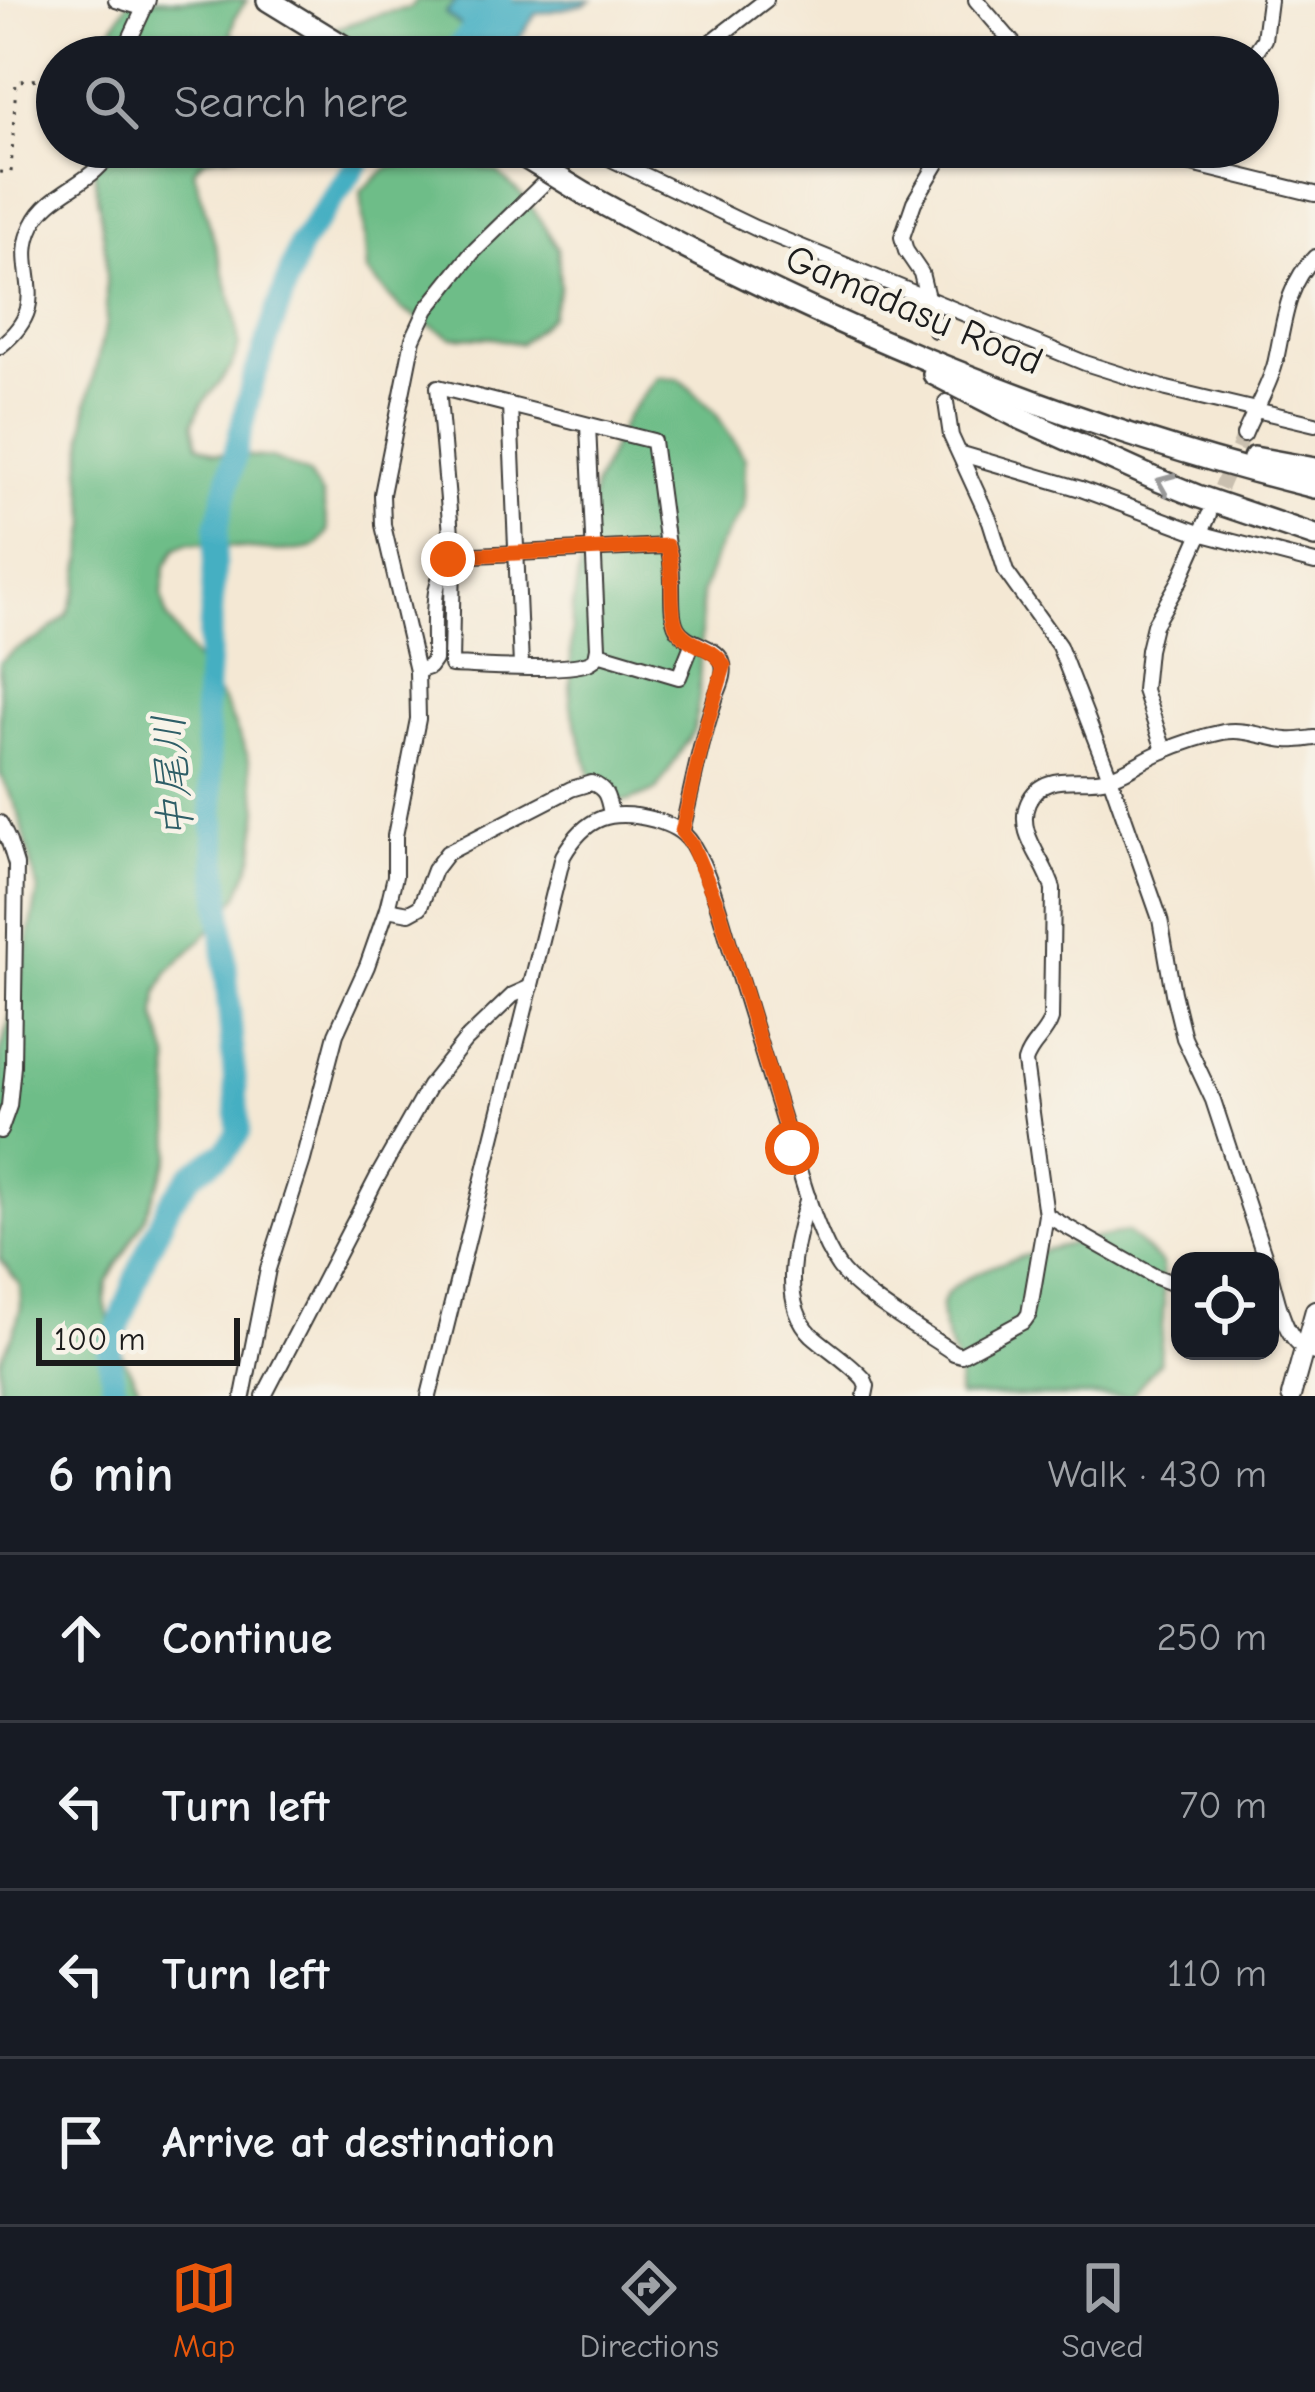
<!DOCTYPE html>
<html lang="en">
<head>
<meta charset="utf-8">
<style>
	body { margin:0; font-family:"Comic Neue","Klee One",sans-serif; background:#242831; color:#f1f3f6 }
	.controls { position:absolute; right:36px; bottom:36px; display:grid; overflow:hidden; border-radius:24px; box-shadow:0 3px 9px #0004 }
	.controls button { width:108px; height:108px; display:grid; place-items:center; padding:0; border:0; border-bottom:3px solid #363941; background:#171b24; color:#f1f3f6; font:60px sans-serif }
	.scale { position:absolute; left:36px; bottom:30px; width:204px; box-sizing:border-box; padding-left:12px; border:6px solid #1c1c1c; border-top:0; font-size:33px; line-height:42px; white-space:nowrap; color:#1c1c1c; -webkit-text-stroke:9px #f7f3e8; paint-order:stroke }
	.stop { position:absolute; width:36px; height:36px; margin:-27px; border:9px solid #ea580c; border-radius:50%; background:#fff }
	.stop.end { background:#ea580c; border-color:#fff; box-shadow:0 3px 12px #0008 }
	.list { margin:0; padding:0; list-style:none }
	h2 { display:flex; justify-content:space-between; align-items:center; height:156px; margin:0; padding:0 48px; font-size:51px }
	h2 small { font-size:39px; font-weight:400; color:#9ea1a6 }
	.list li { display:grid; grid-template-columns:78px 1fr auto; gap:36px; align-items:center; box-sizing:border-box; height:168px; padding:0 48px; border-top:3px solid #363941 }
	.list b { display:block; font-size:45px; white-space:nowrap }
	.list em { font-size:39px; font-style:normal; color:#9ea1a6 }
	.icon { flex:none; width:66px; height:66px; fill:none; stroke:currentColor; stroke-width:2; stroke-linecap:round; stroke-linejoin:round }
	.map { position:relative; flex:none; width:1315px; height:1396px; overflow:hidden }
	.search { position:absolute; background:#171b24; box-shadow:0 3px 9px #0004; left:36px; right:36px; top:36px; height:132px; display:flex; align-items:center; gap:30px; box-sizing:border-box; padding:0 42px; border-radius:66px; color:#9ea1a6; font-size:45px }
	.sheet { height:828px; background:#171b24 }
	nav { display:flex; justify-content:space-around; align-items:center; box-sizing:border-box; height:168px; border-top:3px solid #363941; background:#171b24; font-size:33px; color:#9ea1a6 }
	nav a { display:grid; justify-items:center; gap:6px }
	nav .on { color:#ea580c }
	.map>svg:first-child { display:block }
</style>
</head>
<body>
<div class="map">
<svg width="1315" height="1396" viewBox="0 0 1315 1396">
	<rect width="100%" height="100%" fill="#f7f3e8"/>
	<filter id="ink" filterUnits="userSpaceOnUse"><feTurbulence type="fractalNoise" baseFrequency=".00833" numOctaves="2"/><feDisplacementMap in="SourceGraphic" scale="24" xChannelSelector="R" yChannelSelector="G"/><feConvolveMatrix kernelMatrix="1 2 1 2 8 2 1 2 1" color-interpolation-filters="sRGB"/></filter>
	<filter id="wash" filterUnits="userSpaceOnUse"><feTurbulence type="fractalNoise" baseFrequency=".004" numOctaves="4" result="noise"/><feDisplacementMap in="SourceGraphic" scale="48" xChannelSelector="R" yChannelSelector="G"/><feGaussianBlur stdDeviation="2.7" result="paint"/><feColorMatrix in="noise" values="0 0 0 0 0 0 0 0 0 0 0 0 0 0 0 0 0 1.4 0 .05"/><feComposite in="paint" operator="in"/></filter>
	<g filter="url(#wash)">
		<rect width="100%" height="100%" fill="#f4e8d4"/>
		<g fill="#6ebd88" stroke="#456c52" stroke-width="3">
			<path d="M 129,0 L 247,0 L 235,17 L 231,34 L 252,49 L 280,46 L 384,13 L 410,8 L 417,0 L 533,0 L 456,57 L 95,57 Z"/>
			<path d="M 91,147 L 259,147 C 253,149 246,152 239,153 C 220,158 205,151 194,171 L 235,312 L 239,346 L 231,368 L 201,405 L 193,423 L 198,445 L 216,453 L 272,458 L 308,474 L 322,495 L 328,531 C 324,537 322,542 316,546 C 296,558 216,544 189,543 L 176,548 L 165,568 L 162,595 L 167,617 L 226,706 L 248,756 L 259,808 L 254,855 L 238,896 L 202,939 L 168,972 L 158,992 L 156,1017 L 169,1058 L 171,1154 L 144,1219 L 107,1283 L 105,1303 L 114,1340 L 144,1396 L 0,1396 L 0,1360 L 13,1334 L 21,1307 L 20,1285 L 0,1258 L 0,1055 L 19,985 L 38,891 L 19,814 L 0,773 L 0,662 L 13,651 L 43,636 L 67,615 L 77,590 L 88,523 L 81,470 L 87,404 L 106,323 L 106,254 Z"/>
			<path d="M 441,158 L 497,172 L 527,200 L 558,248 L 560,287 L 551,316 L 520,344 L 493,338 L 451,337 L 401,309 L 367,272 L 361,191 L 389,167 Z"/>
			<path d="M 657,377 L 680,379 L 714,411 L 745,458 L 744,507 L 719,547 L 702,593 L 699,697 L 694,730 L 657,790 L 629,801 L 609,802 L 592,780 L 570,703 L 572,611 L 594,487 L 626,417 Z"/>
			<path d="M 1127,1232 L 1162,1264 L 1164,1303 L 1160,1361 L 1131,1396 L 958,1396 C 958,1387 960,1377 958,1368 C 952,1347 939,1328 942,1305 C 947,1265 1091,1239 1127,1232 Z"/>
		</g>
		<path fill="#44afc2" stroke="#30666f" stroke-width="3" d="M 457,0 L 591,0 L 585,4 L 536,14 L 506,57 L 500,57 L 445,13 Z"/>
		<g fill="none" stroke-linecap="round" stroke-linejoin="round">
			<path stroke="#44afc2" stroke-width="4.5" d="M 1314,1396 L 1315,1393"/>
			<g stroke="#44afc2" stroke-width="24">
				<path d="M 449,57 L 501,0"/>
				<path d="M 115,1396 L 109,1352 L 144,1258 L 171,1201 L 192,1174 L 225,1152 L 239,1132 L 205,711 L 217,527 L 252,384 L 300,245 L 369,147"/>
			</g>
		</g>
	</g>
	<g filter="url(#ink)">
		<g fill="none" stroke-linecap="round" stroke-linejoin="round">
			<path stroke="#c9bfaf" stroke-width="14" stroke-dasharray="14 7" stroke-linecap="butt" d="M 1212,507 L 1244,435"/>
			<g stroke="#3c3b38" stroke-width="18">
				<g id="minor">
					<path d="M 116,0 L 143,8"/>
					<path d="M 976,0 L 1025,57"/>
					<path d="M 126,57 L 129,41 L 148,0"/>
					<path d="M 692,57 L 766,0"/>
					<path d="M 992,57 L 1009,38"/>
					<path d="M 1252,57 L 1264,39 L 1269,0"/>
					<path d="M 586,147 L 755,228 L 1085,363 L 1167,389 L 1315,424"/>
					<path d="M 1140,147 L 1188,163 L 1315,194"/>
					<path d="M 1188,163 L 1197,147"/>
					<path d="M 935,330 L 921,273 L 906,251 L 902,237 L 914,202 L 947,147"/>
					<path d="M 0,346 C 57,301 10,271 33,225 C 50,189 97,184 113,147"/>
					<path d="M 946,402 L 951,436 L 990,521 L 1006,572 L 1059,646 L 1110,777 L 1160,919 L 1173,993 L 1184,1038 L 1213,1100 L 1266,1261"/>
					<path d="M 510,405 L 521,666"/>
					<path d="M 588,425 L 598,648 C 596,657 597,659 588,663 C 561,672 483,666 451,665 L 453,556 L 438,387 L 653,441 L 667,546 C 677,570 667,610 677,628 C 686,645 714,644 722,661 C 727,672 720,686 716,696 C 701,740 692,787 682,832"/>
					<path d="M 1244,435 C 1254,411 1268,389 1275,364 C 1284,326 1285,286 1315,257"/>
					<path d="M 962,454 L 1081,489 L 1199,533 L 1315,563"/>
					<path d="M 598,653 L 679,677 L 693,642"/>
					<path d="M 417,671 L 429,667 L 434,660 C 435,627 428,580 453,556 L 667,546"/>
					<path d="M 1164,750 L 1144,690 L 1148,650 L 1154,625 L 1180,580 L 1209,515"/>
					<path d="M 0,823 L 9,842 L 16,865 L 13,1066 L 9,1106 L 0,1131"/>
					<path d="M 387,909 L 409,913 L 420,907 L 434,870 L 447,853 L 571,789 L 591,783 C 607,788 608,799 611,814"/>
					<path d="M 808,1197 C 796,1237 777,1301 812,1335 C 829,1350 849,1362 864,1379 L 867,1386 L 865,1396"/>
					<path d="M 1046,1215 L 1154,1276 L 1180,1286"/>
					<path d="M 1270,1274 C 1279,1303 1283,1343 1315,1353"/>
					<path d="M 243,1396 L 268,1269 L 303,1160 L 336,1034 L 367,966 L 387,909 L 395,876 L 395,836 L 418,719 L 417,671 L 383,525 L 382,494 L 413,339 L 427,309 L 472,253 L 581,147"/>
					<path d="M 264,1396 L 378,1176 L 429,1086 L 465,1041 L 513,995 L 531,987"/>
					<path d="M 429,1396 L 563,856 C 586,816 611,808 655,820 C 670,825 683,830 692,844 C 712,876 724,928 735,964 C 757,1034 777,1104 800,1173 C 809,1202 821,1242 838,1266 C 856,1293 925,1333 954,1353 L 961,1355 L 1024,1321 L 1029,1314 L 1046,1215 L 1025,1062 C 1030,1044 1046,1036 1051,1019 L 1053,889 C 1046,861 1015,833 1028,803 C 1042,771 1077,784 1103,779 C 1123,775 1142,760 1161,752 C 1180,744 1203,736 1223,732 C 1246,728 1265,738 1287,740 C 1296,741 1306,739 1315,738"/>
				</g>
			</g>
			<g stroke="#3c3b38" stroke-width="22">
				<path id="major" d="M 1291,1396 L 1315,1310"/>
			</g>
			<g stroke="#3c3b38" stroke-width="26">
				<g id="highway">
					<path d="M 268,0 L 361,57"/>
					<path d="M 585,194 C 814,321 1060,425 1315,487"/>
					<path d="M 934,374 L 1016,416 L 1153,478 L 1197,496 L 1315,536"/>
					<path d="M 1254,458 L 1315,469"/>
				</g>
			</g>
			<path stroke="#3c3b38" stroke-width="3" stroke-dasharray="3 9" stroke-linecap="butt" d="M 0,172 L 11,173 L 16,81 L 57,78"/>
			<use href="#minor" stroke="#fff" stroke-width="14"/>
			<use href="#major" stroke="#fff" stroke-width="18"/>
			<use href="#highway" stroke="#fff" stroke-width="21"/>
			<g stroke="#3c3b38" stroke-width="26" stroke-linecap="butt">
				<path id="highway-bridge" d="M 508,147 L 585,194"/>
			</g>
			<use href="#highway-bridge" stroke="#fff" stroke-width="21"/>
		</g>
		<defs><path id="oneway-chevron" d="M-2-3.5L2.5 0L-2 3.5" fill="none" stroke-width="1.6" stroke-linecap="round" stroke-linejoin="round" transform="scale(3)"/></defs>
		<use stroke="#999" href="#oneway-chevron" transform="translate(1165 483) rotate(-157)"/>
	</g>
	<g fill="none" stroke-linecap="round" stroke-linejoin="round" filter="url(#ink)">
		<path stroke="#ea580c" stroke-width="15" d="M 448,559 L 453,556 L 667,546 C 676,569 667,616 679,631 C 692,648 715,647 724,666 L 707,723 L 682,832 L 692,845 L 719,909 L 792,1148"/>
	</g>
	<g text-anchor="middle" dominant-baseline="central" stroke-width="9" stroke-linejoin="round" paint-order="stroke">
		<g font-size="39" fill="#1c1c1c" stroke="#f7f3e8">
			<text transform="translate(914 310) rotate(23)">Gamadasu Road</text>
		</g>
		<g font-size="42" font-style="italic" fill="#2e5e67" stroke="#f7f3e8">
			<text transform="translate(173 777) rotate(-94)">中尾川</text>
		</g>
	</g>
</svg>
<div class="controls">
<button><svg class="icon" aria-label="locate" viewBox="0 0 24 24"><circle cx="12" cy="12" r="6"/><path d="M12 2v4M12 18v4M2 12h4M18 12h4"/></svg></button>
</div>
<div class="scale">100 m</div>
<div class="stop" style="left:792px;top:1148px"></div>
<div class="stop end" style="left:448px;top:559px"></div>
<div class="search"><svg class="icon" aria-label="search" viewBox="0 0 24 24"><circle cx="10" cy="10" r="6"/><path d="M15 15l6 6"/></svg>Search here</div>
</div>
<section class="sheet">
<h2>6 min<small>Walk · 430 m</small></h2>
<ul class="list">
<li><svg class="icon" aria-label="ahead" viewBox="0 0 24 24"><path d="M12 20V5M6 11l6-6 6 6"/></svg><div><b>Continue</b></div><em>250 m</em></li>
<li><svg class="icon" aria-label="left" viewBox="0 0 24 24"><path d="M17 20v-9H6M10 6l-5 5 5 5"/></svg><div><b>Turn left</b></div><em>70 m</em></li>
<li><svg class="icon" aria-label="left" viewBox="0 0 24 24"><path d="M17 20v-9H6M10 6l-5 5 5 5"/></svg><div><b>Turn left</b></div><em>110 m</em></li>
<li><svg class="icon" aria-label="arrive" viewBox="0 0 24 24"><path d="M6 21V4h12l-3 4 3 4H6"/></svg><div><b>Arrive at destination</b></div></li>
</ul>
</section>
<nav>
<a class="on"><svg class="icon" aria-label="map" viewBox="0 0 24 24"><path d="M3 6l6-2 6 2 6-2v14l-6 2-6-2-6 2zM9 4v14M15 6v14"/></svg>Map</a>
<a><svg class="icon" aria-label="directions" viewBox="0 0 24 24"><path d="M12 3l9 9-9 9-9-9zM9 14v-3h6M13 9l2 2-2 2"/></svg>Directions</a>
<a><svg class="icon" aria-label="saved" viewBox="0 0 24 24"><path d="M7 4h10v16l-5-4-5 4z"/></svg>Saved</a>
</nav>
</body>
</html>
